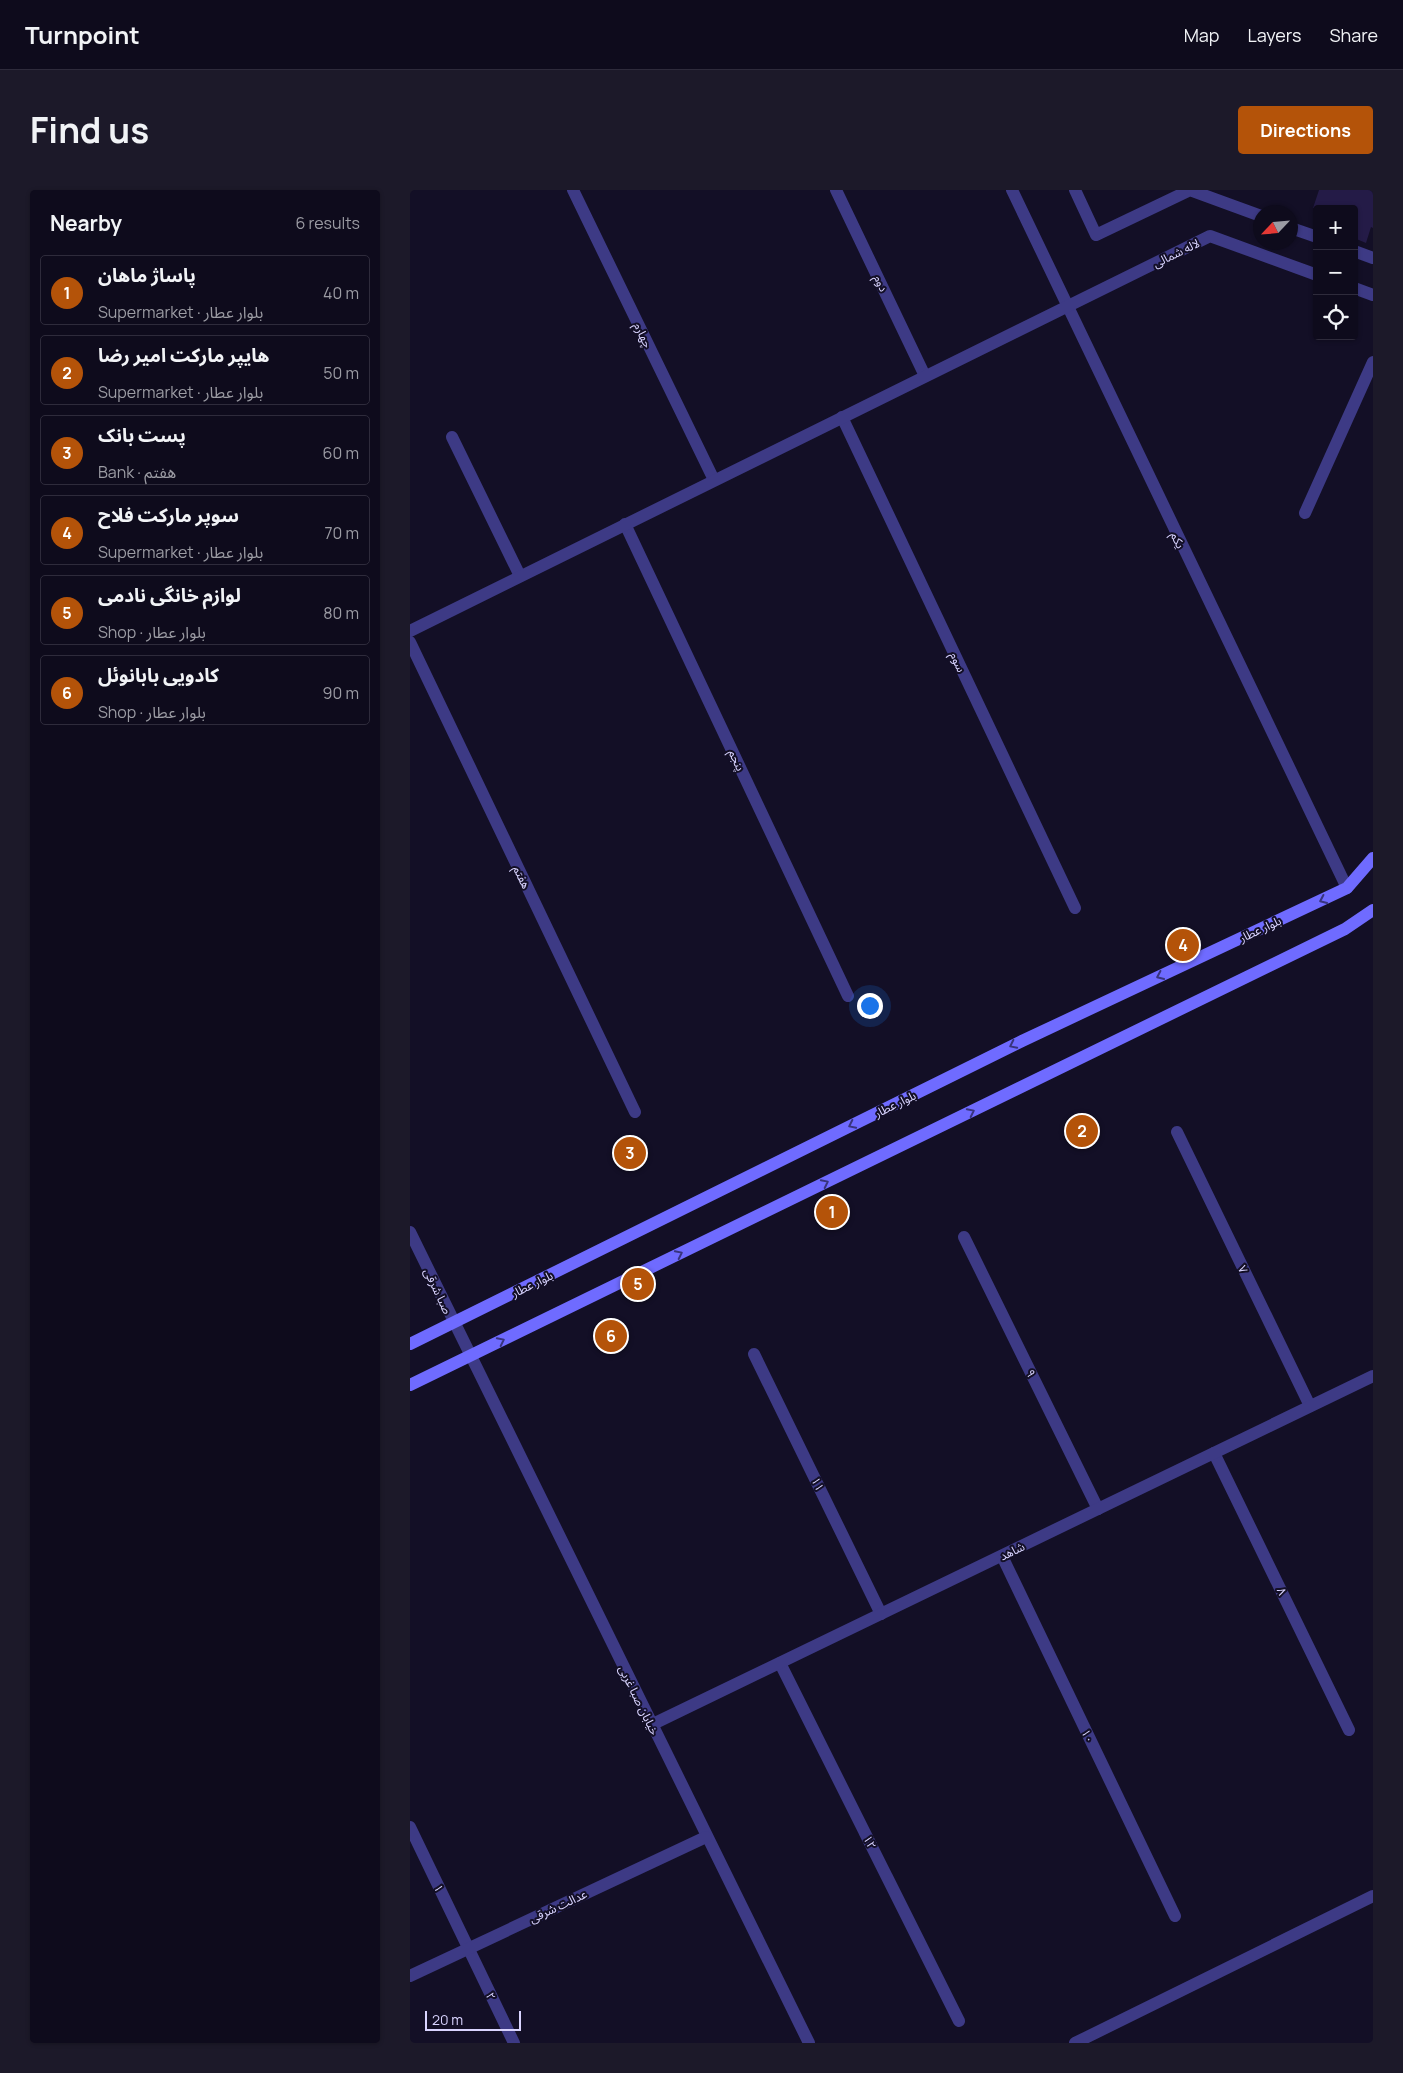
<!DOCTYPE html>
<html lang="en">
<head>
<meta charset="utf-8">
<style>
	body { margin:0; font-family:Manrope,"Noto Sans Arabic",sans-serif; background:#1c1929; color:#f1f3f6 }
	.controls { position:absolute; right:15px; top:15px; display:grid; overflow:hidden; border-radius:5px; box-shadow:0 1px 4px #0004 }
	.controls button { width:45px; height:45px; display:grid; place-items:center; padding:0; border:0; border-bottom:1px solid #2e2b3b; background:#0e0b1c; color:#f1f3f6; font:25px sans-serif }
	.compass { position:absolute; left:843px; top:15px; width:45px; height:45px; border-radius:50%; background:#0e0b1c; box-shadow:0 1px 4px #0004; rotate:244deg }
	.scale { position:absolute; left:15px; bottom:12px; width:96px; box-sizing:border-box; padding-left:5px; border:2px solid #d9d4ff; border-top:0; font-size:14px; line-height:18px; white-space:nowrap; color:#d9d4ff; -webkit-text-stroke:4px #130f26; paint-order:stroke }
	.you { position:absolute; left:459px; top:815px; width:18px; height:18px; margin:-12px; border:4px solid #fff; border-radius:50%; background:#1a73e8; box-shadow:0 0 0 8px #1a73e833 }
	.badge { display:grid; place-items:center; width:32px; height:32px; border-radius:50%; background:#b45309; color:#fff; font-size:16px; font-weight:700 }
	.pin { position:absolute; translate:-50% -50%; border:2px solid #fff; box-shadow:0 1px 5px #0006 }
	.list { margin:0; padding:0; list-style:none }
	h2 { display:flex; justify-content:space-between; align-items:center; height:65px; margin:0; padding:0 20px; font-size:21px }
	h2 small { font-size:16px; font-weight:400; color:#9b9ba3 }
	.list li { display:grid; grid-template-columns:32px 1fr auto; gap:15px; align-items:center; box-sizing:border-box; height:70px; margin:0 10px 10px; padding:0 10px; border:1px solid #2e2b3b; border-radius:5px }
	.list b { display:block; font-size:19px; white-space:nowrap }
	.list p { margin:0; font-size:16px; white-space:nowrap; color:#9b9ba3 }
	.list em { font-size:16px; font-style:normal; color:#9b9ba3 }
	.icon { flex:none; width:28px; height:28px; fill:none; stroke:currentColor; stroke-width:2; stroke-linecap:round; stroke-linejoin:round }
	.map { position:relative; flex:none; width:963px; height:1853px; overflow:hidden; border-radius:5px }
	header { display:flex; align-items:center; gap:30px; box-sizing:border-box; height:70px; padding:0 25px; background:#0e0b1c; border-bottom:1px solid #2e2b3b }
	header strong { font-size:24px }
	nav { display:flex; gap:28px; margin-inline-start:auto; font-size:18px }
	.intro { display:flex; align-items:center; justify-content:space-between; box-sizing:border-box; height:120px; padding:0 30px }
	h1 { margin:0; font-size:35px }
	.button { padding:12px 22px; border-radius:5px; background:#b45309; color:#fff; font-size:18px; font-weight:700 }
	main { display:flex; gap:30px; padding:0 30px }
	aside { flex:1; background:#0e0b1c; border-radius:5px; box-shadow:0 1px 4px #0004 }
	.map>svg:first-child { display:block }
</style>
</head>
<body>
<header>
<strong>Turnpoint</strong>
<nav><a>Map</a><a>Layers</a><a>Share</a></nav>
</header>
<div class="intro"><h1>Find us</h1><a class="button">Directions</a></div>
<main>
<aside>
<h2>Nearby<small>6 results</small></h2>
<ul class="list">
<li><span class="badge">1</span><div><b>پاساژ ماهان</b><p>Supermarket · بلوار عطار</p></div><em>40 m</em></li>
<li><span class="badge">2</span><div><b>هایپر مارکت امیر رضا</b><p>Supermarket · بلوار عطار</p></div><em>50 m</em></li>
<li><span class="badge">3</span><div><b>پست بانک</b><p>Bank · هفتم</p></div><em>60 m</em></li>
<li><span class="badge">4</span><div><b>سوپر مارکت فلاح</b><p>Supermarket · بلوار عطار</p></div><em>70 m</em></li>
<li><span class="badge">5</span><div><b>لوازم خانگی نادمی</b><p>Shop · بلوار عطار</p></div><em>80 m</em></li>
<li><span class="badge">6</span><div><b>کادویی بابانوئل</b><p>Shop · بلوار عطار</p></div><em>90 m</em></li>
</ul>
</aside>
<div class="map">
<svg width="963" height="1853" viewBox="0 0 963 1853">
	<rect width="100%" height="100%" fill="#130f26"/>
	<path fill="#241b47" d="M 909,0 L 963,0 L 963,38 L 961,37 L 956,53 L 944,48 L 944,19 L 903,18 Z"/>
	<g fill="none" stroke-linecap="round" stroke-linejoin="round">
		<g stroke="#3d3a85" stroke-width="12">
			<path d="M 163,0 L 304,290"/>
			<path d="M 426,0 L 515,186"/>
			<path d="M 602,0 L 937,698"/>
			<path d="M 665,0 L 686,45 L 780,0 L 851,26"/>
			<path d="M 881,38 L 907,47"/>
			<path d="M 944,61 L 963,68"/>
			<path d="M 944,98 L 963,105"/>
			<path d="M 432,227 L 665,718"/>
			<path d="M 42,247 L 110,386"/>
			<path d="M 895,323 L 963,172"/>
			<path d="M 215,334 L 438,806"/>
			<path d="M 0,441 L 800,46 L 907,85"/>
			<path d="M 0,452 L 225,922"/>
			<path d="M 767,942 L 900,1216"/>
			<path d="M 0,1042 L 399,1853"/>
			<path d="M 554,1047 L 688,1319"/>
			<path d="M 344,1164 L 471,1424"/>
			<path d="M 804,1263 L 939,1540"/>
			<path d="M 592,1366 L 765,1726"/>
			<path d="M 370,1473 L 549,1831"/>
			<path d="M 241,1535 L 963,1186"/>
			<path d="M 0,1637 L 104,1853"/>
			<path d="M 0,1786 L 296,1647"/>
			<path d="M 665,1853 L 963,1706"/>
		</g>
		<g stroke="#6f6bff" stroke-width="12">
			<path d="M 0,1154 L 612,851 L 937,698 L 963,668"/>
			<path d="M 0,1195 L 935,739 L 963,720"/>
		</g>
	</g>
	<defs><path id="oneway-chevron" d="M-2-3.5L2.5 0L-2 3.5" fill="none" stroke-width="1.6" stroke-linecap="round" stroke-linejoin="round" transform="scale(1.25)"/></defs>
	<g stroke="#38347d">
		<use href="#oneway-chevron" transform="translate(913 710) rotate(155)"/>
		<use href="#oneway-chevron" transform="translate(750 786) rotate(155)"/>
		<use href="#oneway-chevron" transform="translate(603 855) rotate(154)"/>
		<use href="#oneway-chevron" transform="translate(561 922) rotate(-26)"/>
		<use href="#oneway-chevron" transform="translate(442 935) rotate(154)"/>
		<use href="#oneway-chevron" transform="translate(415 993) rotate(-26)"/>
		<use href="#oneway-chevron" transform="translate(269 1064) rotate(-26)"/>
		<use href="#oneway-chevron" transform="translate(91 1151) rotate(-26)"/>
	</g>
	<g text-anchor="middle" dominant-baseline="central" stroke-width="4" stroke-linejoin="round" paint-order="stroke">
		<g font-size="12" fill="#d9d4ff" stroke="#130f26">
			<text transform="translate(766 63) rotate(-26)">لاله شمالی</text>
			<text transform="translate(471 93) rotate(64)">دوم</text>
			<text transform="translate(233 145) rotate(64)">چهارم</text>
			<text transform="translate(768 350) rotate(64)">یکم</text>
			<text transform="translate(548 472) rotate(65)">سوم</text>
			<text transform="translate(327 570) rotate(65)">پنجم</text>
			<text transform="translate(112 687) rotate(64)">هفتم</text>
			<text transform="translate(850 739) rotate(-25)">بلوار عطار</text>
			<text transform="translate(485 914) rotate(-26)">بلوار عطار</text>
			<text transform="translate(833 1079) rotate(64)">۷</text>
			<text transform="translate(122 1094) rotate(-26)">بلوار عطار</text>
			<text transform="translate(28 1101) rotate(65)">صبا شرقی</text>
			<text transform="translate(621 1183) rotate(64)">۹</text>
			<text transform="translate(408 1294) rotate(64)">۱۱</text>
			<text transform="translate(602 1361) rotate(-26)">شاهد</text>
			<text transform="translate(872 1401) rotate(64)">۸</text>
			<text transform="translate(229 1510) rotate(64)">خیابان صبا غربی</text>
			<text transform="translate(678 1546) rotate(64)">۱۰</text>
			<text transform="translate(460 1652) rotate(63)">۱۲</text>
			<text transform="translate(29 1698) rotate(64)">۱</text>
			<text transform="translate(148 1716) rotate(-25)">عدالت شرقی</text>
			<text transform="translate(81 1806) rotate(64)">۲</text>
		</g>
	</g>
</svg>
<div class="controls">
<button>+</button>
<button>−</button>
<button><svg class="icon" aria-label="locate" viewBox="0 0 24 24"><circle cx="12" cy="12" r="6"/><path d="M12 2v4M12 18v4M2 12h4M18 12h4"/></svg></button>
</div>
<svg class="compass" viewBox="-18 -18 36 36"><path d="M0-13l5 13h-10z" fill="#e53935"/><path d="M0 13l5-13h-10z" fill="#9b9ba3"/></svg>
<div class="scale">20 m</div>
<div class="you"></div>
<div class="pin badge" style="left:422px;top:1022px">1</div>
<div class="pin badge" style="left:672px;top:941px">2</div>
<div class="pin badge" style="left:220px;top:963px">3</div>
<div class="pin badge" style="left:773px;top:755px">4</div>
<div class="pin badge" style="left:228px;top:1094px">5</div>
<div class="pin badge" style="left:201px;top:1146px">6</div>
</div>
</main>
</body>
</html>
